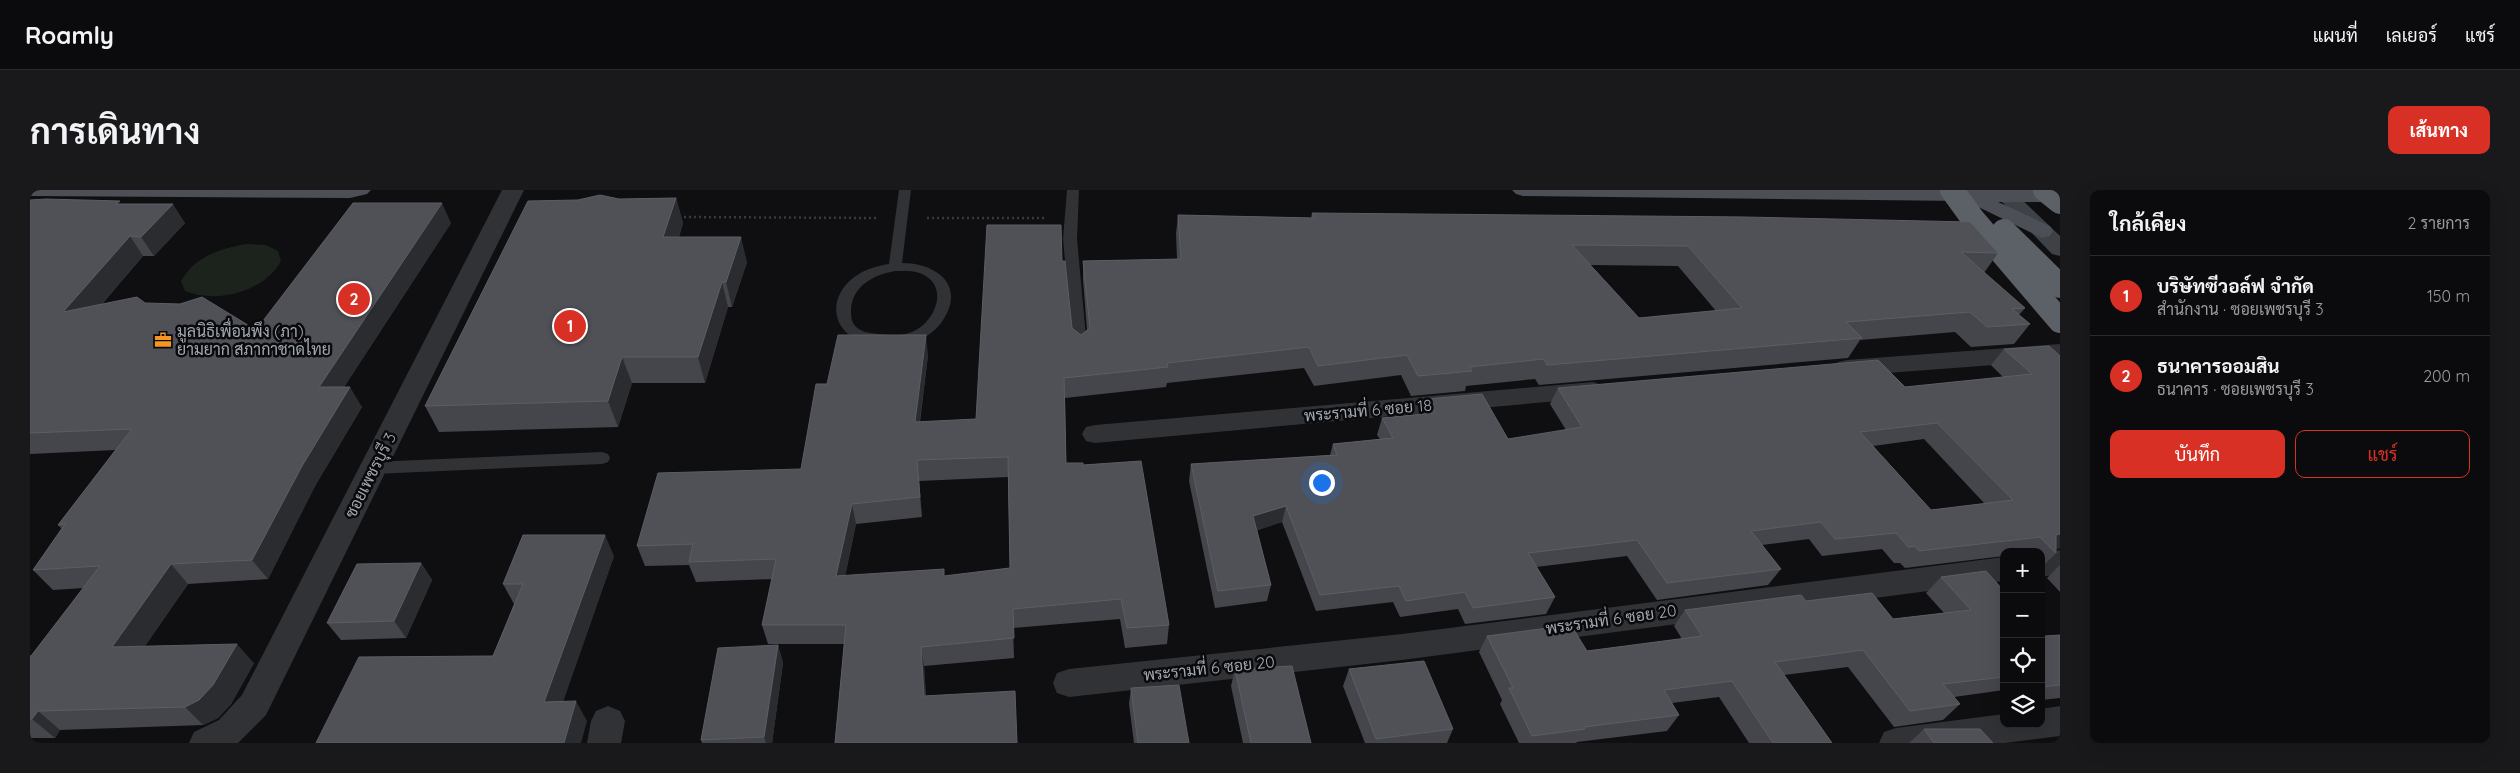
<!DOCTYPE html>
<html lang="th">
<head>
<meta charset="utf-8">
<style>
	body { margin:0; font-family:Quicksand,Sarabun,sans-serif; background:#19191b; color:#f1f3f6 }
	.controls { position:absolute; right:15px; bottom:15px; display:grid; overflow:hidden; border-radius:10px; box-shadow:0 5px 20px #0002 }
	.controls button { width:45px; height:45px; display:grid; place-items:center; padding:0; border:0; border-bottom:1px solid #2b2b2e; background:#0b0b0d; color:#f1f3f6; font:25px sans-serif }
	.you { position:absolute; left:1291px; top:292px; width:18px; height:18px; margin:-12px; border:4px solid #fff; border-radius:50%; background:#1a73e8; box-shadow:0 0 0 8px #1a73e833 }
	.badge { display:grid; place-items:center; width:32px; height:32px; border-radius:50%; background:#d93025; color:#fff; font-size:16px; font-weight:700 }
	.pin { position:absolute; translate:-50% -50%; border:2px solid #fff; box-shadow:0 1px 5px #0006 }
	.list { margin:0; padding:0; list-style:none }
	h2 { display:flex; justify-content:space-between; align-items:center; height:65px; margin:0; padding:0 20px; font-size:21px }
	h2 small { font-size:16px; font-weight:400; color:#9a9b9d }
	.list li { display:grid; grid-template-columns:32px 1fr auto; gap:15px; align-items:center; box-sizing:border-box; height:80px; padding:0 20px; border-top:1px solid #2b2b2e }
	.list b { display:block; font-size:19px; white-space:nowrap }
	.list p { margin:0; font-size:16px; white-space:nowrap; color:#9a9b9d }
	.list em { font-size:16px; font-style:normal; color:#9a9b9d }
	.actions { display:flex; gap:10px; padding:15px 20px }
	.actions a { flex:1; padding:11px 0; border:1px solid #d93025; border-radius:10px; text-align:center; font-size:18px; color:#d93025 }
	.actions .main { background:#d93025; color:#fff }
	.icon { flex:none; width:28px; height:28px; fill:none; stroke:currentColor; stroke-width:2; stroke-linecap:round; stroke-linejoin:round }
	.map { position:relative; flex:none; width:2030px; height:553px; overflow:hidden; border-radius:10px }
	header { display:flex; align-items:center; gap:30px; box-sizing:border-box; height:70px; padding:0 25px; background:#0b0b0d; border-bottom:1px solid #2b2b2e }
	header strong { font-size:24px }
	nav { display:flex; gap:28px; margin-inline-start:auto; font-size:18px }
	.intro { display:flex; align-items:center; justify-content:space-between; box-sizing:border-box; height:120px; padding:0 30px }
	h1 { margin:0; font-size:35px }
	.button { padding:12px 22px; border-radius:10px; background:#d93025; color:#fff; font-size:18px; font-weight:700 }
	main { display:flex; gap:30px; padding:0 30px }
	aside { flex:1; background:#0b0b0d; border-radius:10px; box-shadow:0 5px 20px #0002 }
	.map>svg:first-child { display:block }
</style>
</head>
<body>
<header>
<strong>Roamly</strong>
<nav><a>แผนที่</a><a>เลเยอร์</a><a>แชร์</a></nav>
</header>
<div class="intro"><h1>การเดินทาง</h1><a class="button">เส้นทาง</a></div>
<main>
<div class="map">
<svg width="2030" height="553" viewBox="0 0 2030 553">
	<rect width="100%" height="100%" fill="#0f0f11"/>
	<path fill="#1c231c" d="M 216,54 L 236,55 L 248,61 L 251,71 C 234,102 187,114 155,101 L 151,91 C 165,66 190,59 216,54 Z"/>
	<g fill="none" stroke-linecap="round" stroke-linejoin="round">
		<g stroke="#36393d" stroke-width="2.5" stroke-dasharray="2 3" stroke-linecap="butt">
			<path d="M 649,27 L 846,28"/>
			<path d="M 897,28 L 1016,28"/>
		</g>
		<g fill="#303236" fill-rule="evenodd">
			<path d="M 869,0 L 881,0 L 872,73 C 906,73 936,95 913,130 C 908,138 900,145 891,149 C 875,155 858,154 842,153 C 804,149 794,111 823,88 C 833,80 846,76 859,74 ZM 865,81 C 874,81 884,80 892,84 C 921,97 904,136 879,143 C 870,146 858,145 848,144 C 838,143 827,142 822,131 C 816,101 838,86 865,81 Z"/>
			<path d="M 1037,0 L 1049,0 L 1047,49 L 1057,158 L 1050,163 L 1043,158 L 1033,49 Z"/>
			<path d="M 572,262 L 578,264 L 580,268 L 578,272 L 572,274 L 343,284 L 337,282 L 335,278 L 337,274 L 343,272 Z"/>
		</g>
		<g fill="#303236" fill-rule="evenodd">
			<path d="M 472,0 L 494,0 L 236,525 L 208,553 L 159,553 L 164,542 L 189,530 L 212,505 Z"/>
			<path d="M 2030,154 L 2030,170 L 1817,186 L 1808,184 L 1804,178 L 1808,172 L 1817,170 Z"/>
			<path d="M 1563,192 L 1572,195 L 1576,201 L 1572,207 L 1065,253 L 1056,251 L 1052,244 L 1056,237 L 1065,235 Z"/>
			<path d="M 2030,360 L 2030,384 L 2011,387 L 2011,363 Z"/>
			<path d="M 1974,367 L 1974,391 L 1372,470 L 1039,507 L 1027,503 L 1023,493 L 1027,483 L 1039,479 L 1372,444 Z"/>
			<path d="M 578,516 L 590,521 L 595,531 L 591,553 L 557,553 L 561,531 L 566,521 Z"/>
			<path d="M 2030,516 L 2030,546 L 1975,553 L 1849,553 L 1854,542 L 1866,538 L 1974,524 L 1974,534 L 2011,534 L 2011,519 Z"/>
		</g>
		<path fill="#3e4146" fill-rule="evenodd" d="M 1978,0 L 1984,2 L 2030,46 L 2030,66 L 2022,64 L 1970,10 L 1966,6 L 1970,2 Z"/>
		<g fill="#4c4f55" fill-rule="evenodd">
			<path d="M 0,0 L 341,0 L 337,4 L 320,8 L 0,6 Z"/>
			<path d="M 1482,0 L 2030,0 L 2030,12 L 1968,12 L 2020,36 L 2023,41 L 2020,46 L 2012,48 L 1936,11 L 1493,6 L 1486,4 Z"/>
		</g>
		<g stroke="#5c6067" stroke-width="24">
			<path d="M 1922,0 L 1943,29 L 2030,131"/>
			<path d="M 2015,0 L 2030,12"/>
			<path d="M 1974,41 L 2030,96"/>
		</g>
	</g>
	<g fill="#45464c" fill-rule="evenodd">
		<path d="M 646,8 L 653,33 L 649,47 L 717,72 L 702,117 L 698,117 L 675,193 L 602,193 L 588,237 L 409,242 L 395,216 L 548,10 Z"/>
		<path d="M 0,10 L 92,14 L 155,33 L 124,66 L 113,66 L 72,114 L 115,113 L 226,140 L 421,33 L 314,197 L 332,217 L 285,296 L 238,389 L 158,394 L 115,456 L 224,473 L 201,514 L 188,528 L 173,535 L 30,540 L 25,548 L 0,548 L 0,466 L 1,466 L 54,398 L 23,400 L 3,380 L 32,339 L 28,335 L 85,260 L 0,264 Z"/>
		<path d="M 1282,23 L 1968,63 L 1954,83 L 1995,118 L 1989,125 L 2000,134 L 1984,154 L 1941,157 L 1925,142 L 1830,150 L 1818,168 L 1509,195 L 1505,189 L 1436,196 L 1435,201 L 1381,206 L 1371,185 L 1284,196 L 1274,178 L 1137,193 L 1136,197 L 1035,208 L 1036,273 L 1053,275 L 1139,435 L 1137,454 L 1095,458 L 1090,429 L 983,438 L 984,468 L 894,476 L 896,506 L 805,553 L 814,454 L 738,454 L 732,435 L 742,389 L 666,392 L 659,375 L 615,376 L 607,356 L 771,279 L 797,194 L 898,165 L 890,232 L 946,229 L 1032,71 L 1042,138 L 1051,145 L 1057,140 L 1053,90 L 1053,71 L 1147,69 L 1146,44 L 1148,25 L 1281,28 ZM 1560,75 L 1648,76 L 1686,121 L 1609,128 ZM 978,287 L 980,378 L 915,386 L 815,386 L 826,334 L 892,327 L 889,291 Z"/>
		<path d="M 1974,159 L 2030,166 L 2030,358 L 2026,359 L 2026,363 L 2011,378 L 2011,362 L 1974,362 L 1974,366 L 1875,378 L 1870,373 L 1864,373 L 1852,359 L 1792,366 L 1779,349 L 1732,355 L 1751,379 L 1738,395 L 1627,410 L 1597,366 L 1506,377 L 1525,407 L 1516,424 L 1435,434 L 1428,419 L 1370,427 L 1363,412 L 1286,421 L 1252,332 L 1227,340 L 1241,395 L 1237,411 L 1185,418 L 1159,291 L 1161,274 L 1300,265 L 1303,254 L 1350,249 L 1347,245 L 1352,228 L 1392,224 L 1397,209 L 1478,249 L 1536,240 L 1520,214 L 1528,198 L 1875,197 L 1973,187 L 1961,175 ZM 1894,249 L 1955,314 L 1901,320 L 1843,256 Z"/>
		<path d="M 584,366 L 533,511 L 557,531 L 463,466 L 484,414 L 473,394 Z"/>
		<path d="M 391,373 L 402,390 L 376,448 L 311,450 L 297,433 Z"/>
		<path d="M 2030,375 L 2030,402 L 2017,388 Z"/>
		<path d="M 1911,387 L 1974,401 L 1974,500 L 1924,507 L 1930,514 L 1913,530 L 1864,537 L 1818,477 L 1754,485 L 1802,553 L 1719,553 L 1689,507 L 1642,513 L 1649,525 L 1637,541 L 1547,552 L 1546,553 L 1489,553 L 1470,514 L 1472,510 L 1449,462 L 1457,446 L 1557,461 L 1652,449 L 1644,436 L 1655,420 L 1776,411 L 1863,429 L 1914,423 L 1896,403 Z"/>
		<path d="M 2011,442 L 2015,446 L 2030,445 L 2030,508 L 2011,510 Z"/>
		<path d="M 748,455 L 753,473 L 742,553 L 672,553 L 671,550 Z"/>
		<path d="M 1205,479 L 1281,553 L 1213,553 L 1201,496 Z"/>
		<path d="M 1319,479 L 1423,539 L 1417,553 L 1335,553 L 1313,496 Z"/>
		<path d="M 1101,498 L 1159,553 L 1104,553 L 1099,514 Z"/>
		<path d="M 1894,539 L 1963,553 L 1879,553 Z"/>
	</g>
	<g fill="#2b2c30">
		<path d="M 646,8 L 653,33 L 641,72 L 633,47 Z"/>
		<path d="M 412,13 L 421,33 L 301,217 L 289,197 Z"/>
		<path d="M 143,14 L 155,33 L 124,66 L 111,47 Z"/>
		<path d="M 100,46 L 113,66 L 48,141 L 33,122 Z"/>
		<path d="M 711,47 L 717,72 L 702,117 L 696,92 Z"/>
		<path d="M 692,92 L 698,117 L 675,193 L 668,167 Z"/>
		<path d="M 896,145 L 898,165 L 887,252 L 885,232 Z"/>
		<path d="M 592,167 L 602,193 L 588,237 L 578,211 Z"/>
		<path d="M 320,197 L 332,217 L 285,296 L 238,389 L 222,370 L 272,276 Z"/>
		<path d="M 887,270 L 889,291 L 892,327 L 890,307 Z"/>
		<path d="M 822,314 L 826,334 L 811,406 L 806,386 Z"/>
		<path d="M 1256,316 L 1252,332 L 1220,343 L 1223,326 Z"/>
		<path d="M 2030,344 L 2030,358 L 2022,360 L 2026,345 Z"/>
		<path d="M 575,345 L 584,366 L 526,532 L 514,512 Z"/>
		<path d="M 391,373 L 402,390 L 376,448 L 364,431 Z"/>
		<path d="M 141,374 L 158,394 L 101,476 L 82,457 Z"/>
		<path d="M 207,454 L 224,473 L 201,514 L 188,528 L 173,535 L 155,517 Z"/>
		<path d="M 748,455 L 753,473 L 742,553 L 736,553 L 734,547 Z"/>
		<path d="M 891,457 L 894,476 L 897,525 L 894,506 Z"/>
		<path d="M 546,511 L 557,531 L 551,553 L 534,553 Z"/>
		<path d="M 8,521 L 30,540 L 25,548 L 2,529 Z"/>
	</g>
	<g fill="#4f5157" stroke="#5b5e65" fill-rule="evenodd">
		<path d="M 570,5 L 589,9 L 646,8 L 633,47 L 711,47 L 696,92 L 692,92 L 668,167 L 592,167 L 578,211 L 395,216 L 498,11 L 548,10 Z"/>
		<path d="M 16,9 L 90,11 L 86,14 L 143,14 L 111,47 L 100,46 L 33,122 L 107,107 L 115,113 L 150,114 L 172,107 L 226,140 L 323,13 L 412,13 L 289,197 L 320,197 L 272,276 L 222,370 L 141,374 L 82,457 L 207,454 L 183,495 L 169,510 L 155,517 L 8,521 L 2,529 L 0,529 L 0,466 L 1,466 L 70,376 L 3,380 L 35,334 L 28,335 L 102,239 L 0,243 L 0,10 Z"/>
		<path d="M 1282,23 L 1715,27 L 1940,32 L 1968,63 L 1931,62 L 1995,118 L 1982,119 L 2000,134 L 1957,137 L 1940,122 L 1816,132 L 1832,148 L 1517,175 L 1514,169 L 1439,177 L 1442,181 L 1388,186 L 1377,165 L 1288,176 L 1279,157 L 1137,173 L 1138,177 L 1034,188 L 1036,273 L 1053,273 L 1053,275 L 1111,271 L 1139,435 L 1097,438 L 1091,409 L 983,419 L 984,448 L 891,457 L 894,506 L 985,501 L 987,553 L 805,553 L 816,435 L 732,435 L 746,369 L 659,372 L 663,354 L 607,356 L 628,283 L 771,279 L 786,194 L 797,194 L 808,145 L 896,145 L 885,232 L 946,229 L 957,35 L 1031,35 L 1032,71 L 1035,71 L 1042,138 L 1051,145 L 1060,138 L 1053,71 L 1151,69 L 1148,25 L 1284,28 ZM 1542,55 L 1658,56 L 1712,118 L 1609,128 ZM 978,267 L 980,378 L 914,386 L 914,379 L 806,386 L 822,314 L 890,307 L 887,270 Z"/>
		<path d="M 2019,156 L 2030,166 L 2030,344 L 2026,345 L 2026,363 L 2010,347 L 1889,361 L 1885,356 L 1878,357 L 1866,343 L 1805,349 L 1791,332 L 1721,341 L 1751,379 L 1637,393 L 1607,350 L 1498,363 L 1525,407 L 1443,418 L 1435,402 L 1376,411 L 1369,396 L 1290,405 L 1256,316 L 1223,326 L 1241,395 L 1188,401 L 1161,274 L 1307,265 L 1303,254 L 1363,248 L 1352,228 L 1405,223 L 1397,209 L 1452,204 L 1478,249 L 1552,237 L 1528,198 L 1848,170 L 1875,197 L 2002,184 L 1974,159 ZM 1907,233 L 1983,310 L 1901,320 L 1830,242 Z"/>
		<path d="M 493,345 L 575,345 L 514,512 L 546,511 L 534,553 L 286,553 L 329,467 L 463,466 L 493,394 L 473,394 Z"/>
		<path d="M 391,373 L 364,431 L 297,433 L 327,374 Z"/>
		<path d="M 1956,381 L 1974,401 L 1974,487 L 1913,494 L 1930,514 L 1880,521 L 1833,460 L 1745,472 L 1802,553 L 1743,553 L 1702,491 L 1634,500 L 1649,525 L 1554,537 L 1555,539 L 1502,546 L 1479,498 L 1483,498 L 1457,446 L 1541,435 L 1557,461 L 1672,446 L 1655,420 L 1771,405 L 1776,411 L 1842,403 L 1863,429 L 1941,420 L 1911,387 Z"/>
		<path d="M 2011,442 L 2015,446 L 2030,445 L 2030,495 L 2011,497 Z"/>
		<path d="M 748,455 L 734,547 L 671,550 L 688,458 Z"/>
		<path d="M 1394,471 L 1423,539 L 1346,549 L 1319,479 Z"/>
		<path d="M 1262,476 L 1281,553 L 1221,553 L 1205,479 Z"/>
		<path d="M 1149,495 L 1159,553 L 1108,553 L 1101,498 Z"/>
		<path d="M 1894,539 L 1950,539 L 1963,553 L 1904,553 Z"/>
	</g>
	<defs>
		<g id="office-bare" transform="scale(1.35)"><path d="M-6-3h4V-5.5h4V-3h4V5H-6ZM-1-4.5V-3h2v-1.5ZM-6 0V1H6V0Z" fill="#f59623" stroke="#0a0a0c" stroke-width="2.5" paint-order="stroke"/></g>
	</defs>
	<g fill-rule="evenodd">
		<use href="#office-bare" x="133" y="150"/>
	</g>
	<g text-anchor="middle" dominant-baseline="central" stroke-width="5" stroke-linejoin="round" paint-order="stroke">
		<g font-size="16" fill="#a0a8b2" stroke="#0a0a0c" text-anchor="start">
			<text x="147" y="141">มูลนิธิเพื่อนพึง (ภา)<tspan x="147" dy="18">ยามยาก สภากาชาดไทย</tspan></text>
		</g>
		<g font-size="16" fill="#a0a8b2" stroke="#0a0a0c">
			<text transform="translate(1338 220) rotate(-5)">พระรามที่ 6 ซอย 18</text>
			<text transform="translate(340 285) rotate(-63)">ซอยเพชรบุรี 3</text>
			<text transform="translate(1581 429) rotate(-8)">พระรามที่ 6 ซอย 20</text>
			<text transform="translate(1179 478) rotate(-6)">พระรามที่ 6 ซอย 20</text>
		</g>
	</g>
</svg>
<div class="controls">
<button>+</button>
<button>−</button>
<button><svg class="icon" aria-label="locate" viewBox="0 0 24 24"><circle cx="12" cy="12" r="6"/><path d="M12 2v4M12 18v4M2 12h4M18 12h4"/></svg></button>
<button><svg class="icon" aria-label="layers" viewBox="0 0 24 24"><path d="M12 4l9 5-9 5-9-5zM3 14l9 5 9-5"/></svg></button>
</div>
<div class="you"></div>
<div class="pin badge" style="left:540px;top:136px">1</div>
<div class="pin badge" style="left:324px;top:109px">2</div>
</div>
<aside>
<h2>ใกล้เคียง<small>2 รายการ</small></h2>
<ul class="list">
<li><span class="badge">1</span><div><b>บริษัทซีวอล์ฟ จำกัด</b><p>สำนักงาน · ซอยเพชรบุรี 3</p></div><em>150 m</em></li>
<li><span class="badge">2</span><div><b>ธนาคารออมสิน</b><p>ธนาคาร · ซอยเพชรบุรี 3</p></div><em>200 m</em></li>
</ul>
<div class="actions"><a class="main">บันทึก</a><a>แชร์</a></div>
</aside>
</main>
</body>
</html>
